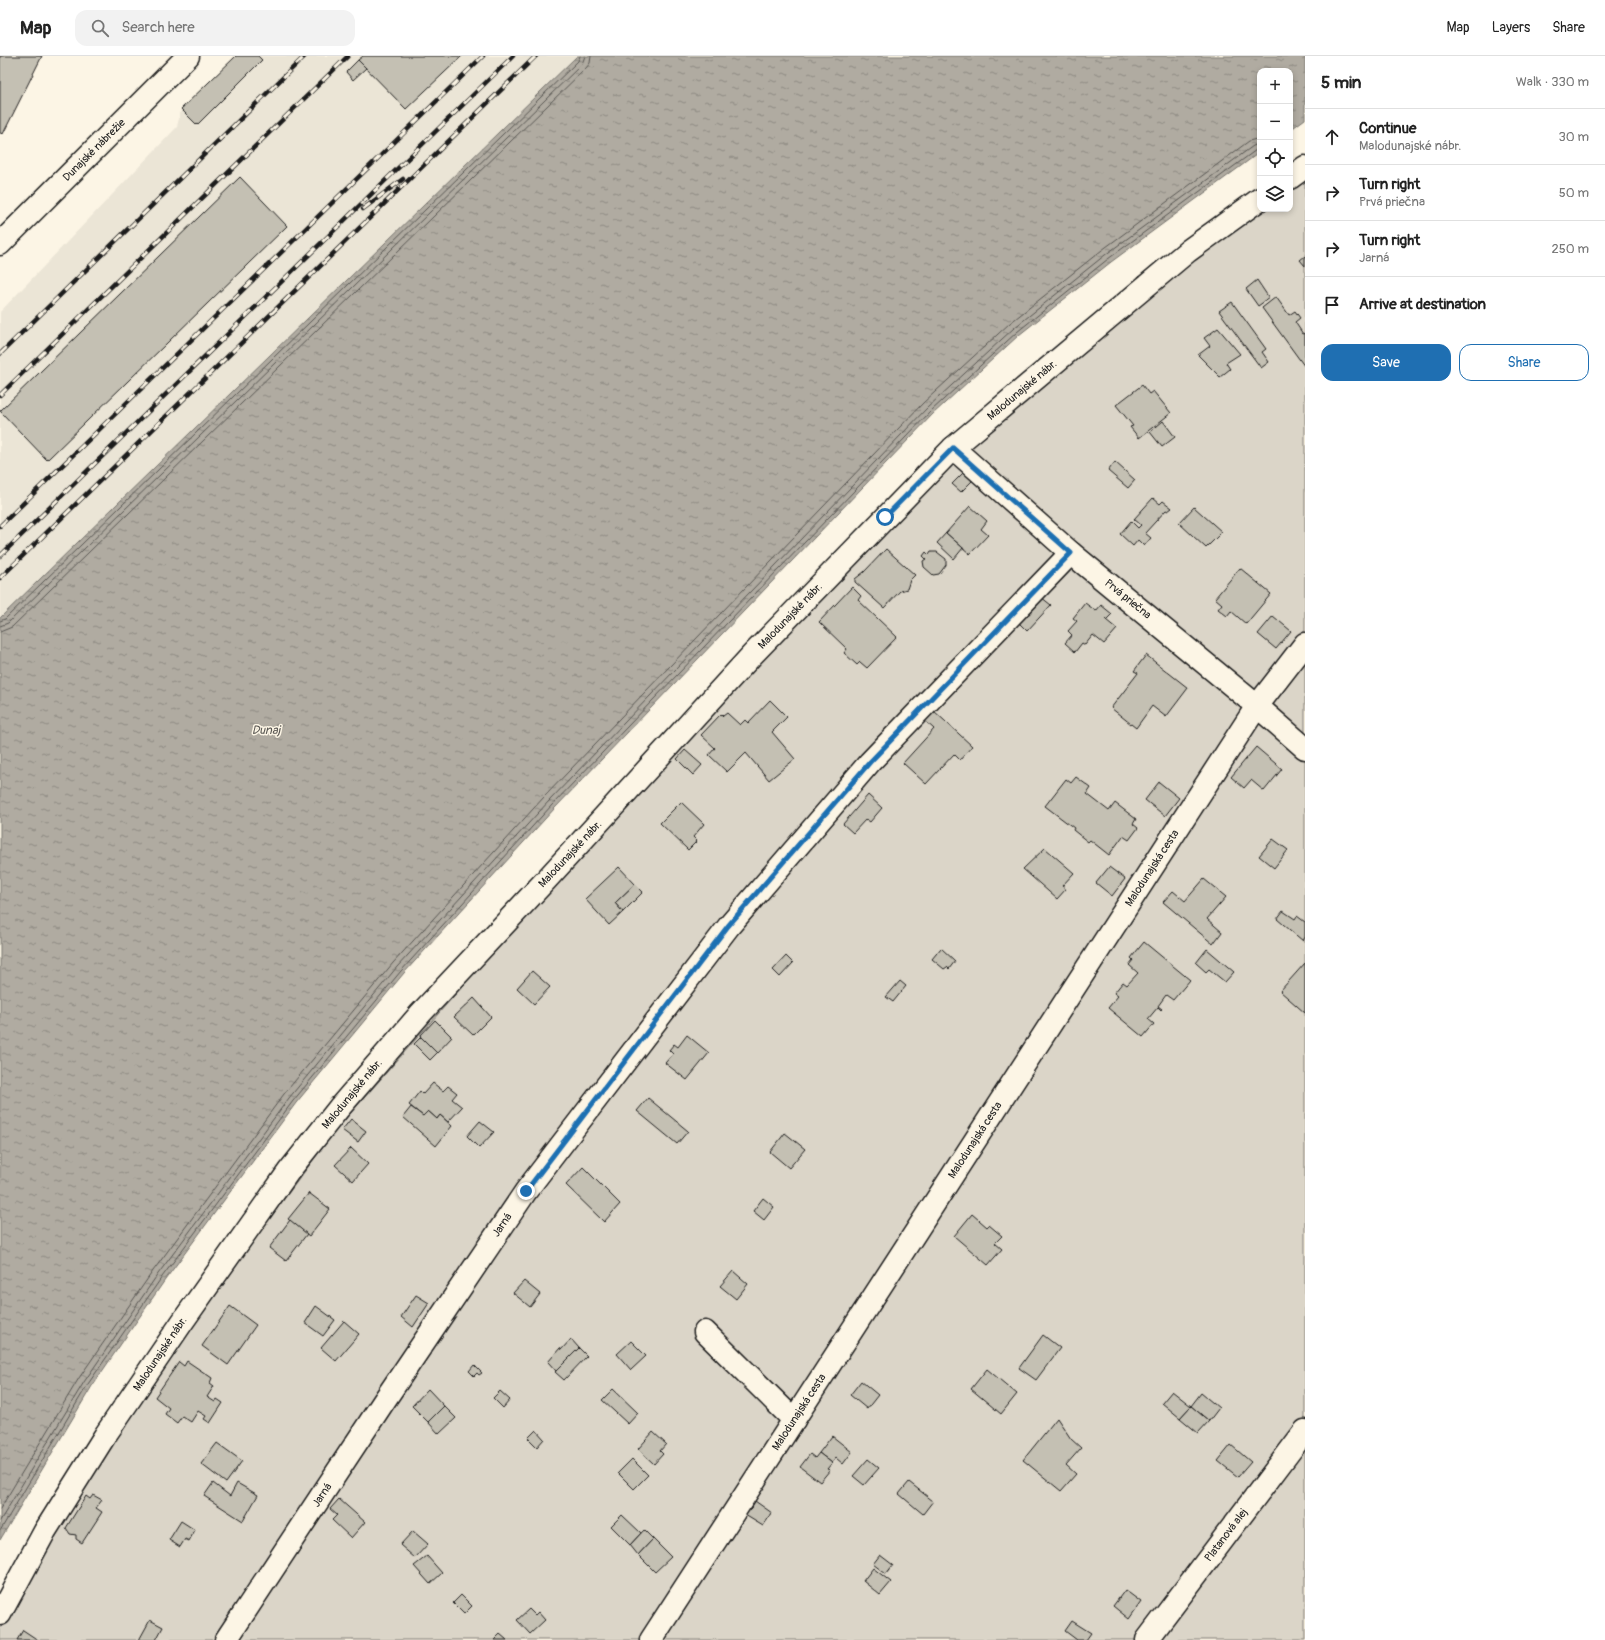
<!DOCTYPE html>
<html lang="en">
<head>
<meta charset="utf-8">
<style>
	body { margin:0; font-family:Pangolin,sans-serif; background:#f2f2f2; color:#222 }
	.controls { position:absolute; right:12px; top:12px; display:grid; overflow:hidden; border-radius:8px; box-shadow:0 2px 6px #0003 }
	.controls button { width:36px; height:36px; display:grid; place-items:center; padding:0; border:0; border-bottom:1px solid #e0e0e0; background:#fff; color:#222; font:20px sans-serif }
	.stop { position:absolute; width:12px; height:12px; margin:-9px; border:3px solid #1f6fb2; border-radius:50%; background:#fff }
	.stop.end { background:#1f6fb2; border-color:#fff; box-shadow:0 1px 4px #0008 }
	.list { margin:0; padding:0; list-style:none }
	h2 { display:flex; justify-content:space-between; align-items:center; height:52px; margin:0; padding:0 16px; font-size:17px }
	h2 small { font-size:13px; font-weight:400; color:#767676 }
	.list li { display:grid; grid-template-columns:26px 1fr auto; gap:12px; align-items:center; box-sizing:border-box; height:56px; padding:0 16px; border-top:1px solid #e0e0e0 }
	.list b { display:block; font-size:15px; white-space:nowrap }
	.list p { margin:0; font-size:13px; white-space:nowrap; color:#767676 }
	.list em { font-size:13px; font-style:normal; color:#767676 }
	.actions { display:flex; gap:8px; padding:12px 16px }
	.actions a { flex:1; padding:9px 0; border:1px solid #1f6fb2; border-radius:12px; text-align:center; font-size:14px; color:#1f6fb2 }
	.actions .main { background:#1f6fb2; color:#fff }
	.icon { flex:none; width:22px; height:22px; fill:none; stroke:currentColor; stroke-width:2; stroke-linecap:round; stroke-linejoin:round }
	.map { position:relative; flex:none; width:1305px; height:1584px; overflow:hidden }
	header { display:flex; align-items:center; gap:24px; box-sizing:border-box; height:56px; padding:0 20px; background:#fff; border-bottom:1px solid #e0e0e0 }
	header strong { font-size:19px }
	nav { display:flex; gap:22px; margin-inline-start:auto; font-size:14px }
	.search { width:280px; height:36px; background:#f2f2f2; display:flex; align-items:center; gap:10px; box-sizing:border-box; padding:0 14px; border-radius:12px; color:#767676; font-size:15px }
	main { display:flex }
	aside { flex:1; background:#fff }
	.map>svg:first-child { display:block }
</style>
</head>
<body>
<header>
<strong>Map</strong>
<div class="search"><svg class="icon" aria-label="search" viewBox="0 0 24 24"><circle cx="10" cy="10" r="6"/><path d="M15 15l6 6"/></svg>Search here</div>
<nav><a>Map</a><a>Layers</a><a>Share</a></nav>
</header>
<main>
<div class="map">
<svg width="1305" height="1584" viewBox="0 0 1305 1584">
	<defs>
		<pattern id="water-ripples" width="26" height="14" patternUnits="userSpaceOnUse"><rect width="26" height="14" fill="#b0aba1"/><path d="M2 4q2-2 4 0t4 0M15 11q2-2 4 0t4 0" fill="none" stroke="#8e8a82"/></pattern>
	</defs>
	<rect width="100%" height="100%" fill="#fcf5e5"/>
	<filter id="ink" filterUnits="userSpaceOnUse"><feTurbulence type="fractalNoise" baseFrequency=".025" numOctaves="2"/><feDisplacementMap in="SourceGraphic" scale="8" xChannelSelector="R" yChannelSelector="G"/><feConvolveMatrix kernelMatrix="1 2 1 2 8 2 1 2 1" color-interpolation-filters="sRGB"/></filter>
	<g filter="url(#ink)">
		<path fill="#ebe5d6" d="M 236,0 L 577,0 L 0,562 L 0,256 L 177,71 L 181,53 Z"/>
		<path fill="#dbd5c8" stroke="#7c7872" d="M 1305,122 L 1305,1584 L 0,1584 L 0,1573 L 34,1507 L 180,1282 L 335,1075 L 549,832 L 892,466 L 960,397 L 1142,240 L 1262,153 L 1290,153 L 1290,133 Z"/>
		<path fill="url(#water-ripples)" stroke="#75726c" d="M 577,0 L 1305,0 L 1305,63 L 1290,74 L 1290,15 L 1260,15 L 1260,96 L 1111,206 L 1019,279 L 933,358 L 555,752 L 404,917 L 296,1047 L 165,1224 L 92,1330 L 0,1484 L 0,562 Z"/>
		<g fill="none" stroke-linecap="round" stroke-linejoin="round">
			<g stroke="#575551" stroke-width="1">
				<path d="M 0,565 L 5,563 L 578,5 L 580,0"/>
				<path d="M 0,570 L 8,567 L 582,8 L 585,0"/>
				<path d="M 0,576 L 12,571 L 586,12 L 590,7 L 591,0"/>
				<path d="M 0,1453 L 79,1322 L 153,1215 L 284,1038 L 393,907 L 544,741 L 923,347 L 1010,267 L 1102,194 L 1249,85 L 1260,82"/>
				<path d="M 0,1465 L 84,1326 L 158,1218 L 289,1042 L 397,911 L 549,745 L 927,352 L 1014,272 L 1105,199 L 1253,90 L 1260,88"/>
				<path d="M 0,1475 L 88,1328 L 162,1221 L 293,1045 L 401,915 L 552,749 L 931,355 L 1017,276 L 1108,203 L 1256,94 L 1260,93"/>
			</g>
		</g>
		<g fill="#c4c0b3" stroke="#1c1c1c">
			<path d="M 0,0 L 42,0 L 3,78 L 0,77 Z"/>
			<path d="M 236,0 L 258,0 L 262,4 L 197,69 L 181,53 Z"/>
			<path d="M 363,0 L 462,0 L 406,53 L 358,4 Z"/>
			<path d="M 358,4 L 366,12 L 353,24 L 346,16 Z"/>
			<path d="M 240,121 L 287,170 L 47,404 L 0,355 Z"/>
			<path d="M 1305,200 L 1305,210 L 1300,204 Z"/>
			<path d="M 1257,224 L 1269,242 L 1258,250 L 1246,233 Z"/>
			<path d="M 1276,241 L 1289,259 L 1295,255 L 1300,262 L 1295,266 L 1303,278 L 1305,277 L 1305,311 L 1262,252 Z"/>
			<path d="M 1232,246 L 1266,293 L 1262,296 L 1269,306 L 1261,312 L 1219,255 Z"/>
			<path d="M 1218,272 L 1240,298 L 1226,307 L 1230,313 L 1220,321 L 1198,299 L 1210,290 L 1204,282 Z"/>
			<path d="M 1142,329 L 1149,338 L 1153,335 L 1171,357 L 1139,382 L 1130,371 L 1133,370 L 1116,349 Z"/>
			<path d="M 1163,365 L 1175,381 L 1162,391 L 1150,376 Z"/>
			<path d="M 1115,406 L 1135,424 L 1128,432 L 1108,415 Z"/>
			<path d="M 966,414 L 975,422 L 961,436 L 952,428 Z"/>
			<path d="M 1153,442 L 1160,448 L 1163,445 L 1172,452 L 1168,455 L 1166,454 L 1145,477 L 1151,482 L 1144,490 L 1138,484 L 1133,490 L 1120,478 L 1131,465 L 1138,472 L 1141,469 L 1134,463 Z"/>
			<path d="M 970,450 L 987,465 L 981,473 L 988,479 L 970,498 L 946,477 Z"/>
			<path d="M 1194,451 L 1222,476 L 1206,492 L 1179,467 Z"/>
			<path d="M 946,477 L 963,492 L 954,503 L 937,487 Z"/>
			<path d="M 886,493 L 915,519 L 910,524 L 907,533 L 900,535 L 884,552 L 855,526 L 855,523 L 864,516 Z"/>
			<path d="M 926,496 L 929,499 L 931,496 L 937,496 L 946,503 L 946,509 L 939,518 L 933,519 L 924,511 L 923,505 L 926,503 L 923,500 Z"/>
			<path d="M 1240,512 L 1271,538 L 1246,568 L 1231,555 L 1227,560 L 1218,553 L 1222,548 L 1215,542 Z"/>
			<path d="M 852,531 L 861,540 L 858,544 L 897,581 L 867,612 L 860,606 L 857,609 L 844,597 L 847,593 L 819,566 Z"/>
			<path d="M 1041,541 L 1051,549 L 1027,575 L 1018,566 Z"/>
			<path d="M 1085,547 L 1096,555 L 1101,549 L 1112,558 L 1106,564 L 1117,573 L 1104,588 L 1093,579 L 1085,589 L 1082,587 L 1075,596 L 1065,587 L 1072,579 L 1068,575 L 1077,565 L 1073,562 Z"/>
			<path d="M 1273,560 L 1291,575 L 1276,593 L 1258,578 Z"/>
			<path d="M 1146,599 L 1188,632 L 1166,661 L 1152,650 L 1136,672 L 1111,652 L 1138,617 L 1134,615 Z"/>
			<path d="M 770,644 L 787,661 L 772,676 L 795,703 L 769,724 L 746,697 L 727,716 L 709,699 L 715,692 L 701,679 L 721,658 L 723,660 L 727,657 L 740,669 L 745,664 L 748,667 Z"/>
			<path d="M 933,654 L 972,690 L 960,704 L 954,698 L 926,728 L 903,707 L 934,673 L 924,664 Z"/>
			<path d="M 1256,691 L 1282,713 L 1264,735 L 1251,724 L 1244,732 L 1231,721 Z"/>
			<path d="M 685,694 L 702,709 L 693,719 L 677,703 Z"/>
			<path d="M 1076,721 L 1091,732 L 1087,738 L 1109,755 L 1115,747 L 1136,763 L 1133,768 L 1138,772 L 1129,784 L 1123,780 L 1109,799 L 1090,784 L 1088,786 L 1073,774 L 1074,772 L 1045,750 L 1066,723 L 1071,727 Z"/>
			<path d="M 1159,726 L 1179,742 L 1165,760 L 1145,744 Z"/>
			<path d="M 868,739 L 882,752 L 870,766 L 866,763 L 853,777 L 843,768 Z"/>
			<path d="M 681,746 L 704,768 L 693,781 L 697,785 L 688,794 L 660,767 Z"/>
			<path d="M 1273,783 L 1288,794 L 1274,812 L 1259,800 Z"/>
			<path d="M 1045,792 L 1074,817 L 1062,830 L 1066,833 L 1057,843 L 1023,813 Z"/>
			<path d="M 619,811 L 635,828 L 615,847 L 623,856 L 609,869 L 585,843 Z"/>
			<path d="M 1109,811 L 1125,823 L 1112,840 L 1096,827 Z"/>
			<path d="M 1204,823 L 1226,841 L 1207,863 L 1222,876 L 1213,888 L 1163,846 L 1173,835 L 1185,845 Z"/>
			<path d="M 635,828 L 643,836 L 623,856 L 615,847 Z"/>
			<path d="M 1283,855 L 1295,863 L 1297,860 L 1305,866 L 1305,881 L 1303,885 L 1277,863 Z"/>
			<path d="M 1144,886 L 1190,924 L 1173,944 L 1166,939 L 1158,950 L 1162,953 L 1161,954 L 1158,951 L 1148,963 L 1154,968 L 1143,981 L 1108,952 L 1118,940 L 1114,937 L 1123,926 L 1127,929 L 1138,917 L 1129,909 L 1133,904 L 1131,902 Z"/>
			<path d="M 941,892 L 955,905 L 949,913 L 947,911 L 944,913 L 932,903 Z"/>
			<path d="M 1207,893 L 1234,916 L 1225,926 L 1209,913 L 1206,916 L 1196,907 Z"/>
			<path d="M 786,900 L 793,907 L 780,921 L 773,914 Z"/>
			<path d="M 1305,907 L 1305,957 L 1280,935 Z"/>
			<path d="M 532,915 L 550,931 L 534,948 L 517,932 Z"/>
			<path d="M 900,925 L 906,930 L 893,946 L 886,941 Z"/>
			<path d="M 474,942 L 491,961 L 473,979 L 454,961 Z"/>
			<path d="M 435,964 L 452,981 L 437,997 L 420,980 Z"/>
			<path d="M 687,979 L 709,997 L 687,1024 L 665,1007 L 673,998 L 669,994 L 674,988 L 678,991 Z"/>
			<path d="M 421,981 L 437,997 L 430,1004 L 414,988 Z"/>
			<path d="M 433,1027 L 443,1035 L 448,1030 L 457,1037 L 452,1043 L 462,1051 L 448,1066 L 440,1059 L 437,1063 L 428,1055 L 423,1060 L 409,1049 L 420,1035 L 423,1038 Z"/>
			<path d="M 648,1042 L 688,1075 L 677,1088 L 637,1055 Z"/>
			<path d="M 411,1051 L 423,1060 L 428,1055 L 437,1063 L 440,1059 L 452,1070 L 436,1090 L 403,1061 Z"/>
			<path d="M 351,1063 L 366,1075 L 358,1086 L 342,1074 Z"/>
			<path d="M 480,1065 L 494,1076 L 479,1092 L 467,1080 Z"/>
			<path d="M 785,1077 L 805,1093 L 789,1112 L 770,1096 Z"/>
			<path d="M 351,1092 L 368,1108 L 353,1125 L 335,1109 Z"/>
			<path d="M 583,1111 L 620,1148 L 604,1166 L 566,1129 Z"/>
			<path d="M 309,1137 L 330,1153 L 309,1180 L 288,1163 Z"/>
			<path d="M 763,1142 L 774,1151 L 764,1164 L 753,1155 Z"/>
			<path d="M 972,1158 L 987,1171 L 989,1169 L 1002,1180 L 995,1187 L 1002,1193 L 988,1209 L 954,1180 Z"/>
			<path d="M 290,1164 L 307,1178 L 286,1205 L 269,1192 Z"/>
			<path d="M 733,1215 L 748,1228 L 736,1243 L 720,1230 Z"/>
			<path d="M 524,1225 L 540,1238 L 530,1251 L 513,1237 Z"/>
			<path d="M 416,1239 L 429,1247 L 413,1271 L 401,1261 Z"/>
			<path d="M 230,1250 L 256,1269 L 228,1309 L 202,1290 Z"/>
			<path d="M 316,1250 L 335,1264 L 323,1280 L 305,1267 Z"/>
			<path d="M 344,1265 L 359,1278 L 336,1305 L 321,1292 Z"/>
			<path d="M 1043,1279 L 1060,1292 L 1036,1324 L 1019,1312 Z"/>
			<path d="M 571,1283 L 579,1292 L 556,1315 L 548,1306 L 560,1292 L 561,1294 Z"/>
			<path d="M 631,1285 L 646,1300 L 631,1314 L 617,1298 Z"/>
			<path d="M 579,1292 L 587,1300 L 564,1324 L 555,1316 Z"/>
			<path d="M 187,1305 L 212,1322 L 210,1327 L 214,1330 L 207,1341 L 215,1346 L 217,1343 L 223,1347 L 210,1367 L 204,1363 L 206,1360 L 198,1355 L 191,1366 L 182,1360 L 177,1367 L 165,1358 L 169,1352 L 155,1341 L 179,1306 L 184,1310 Z"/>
			<path d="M 474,1309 L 482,1317 L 479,1319 L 477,1317 L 474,1320 L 469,1315 Z"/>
			<path d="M 987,1313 L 1017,1338 L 1001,1358 L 971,1333 Z"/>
			<path d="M 861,1325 L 878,1339 L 867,1353 L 850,1339 Z"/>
			<path d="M 428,1333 L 444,1350 L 428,1366 L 412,1350 Z"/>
			<path d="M 613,1333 L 638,1357 L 628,1368 L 602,1344 Z"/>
			<path d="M 500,1335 L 510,1344 L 503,1352 L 493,1342 Z"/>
			<path d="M 1172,1335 L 1191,1350 L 1180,1362 L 1162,1347 Z"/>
			<path d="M 1201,1337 L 1219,1352 L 1209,1365 L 1191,1350 Z"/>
			<path d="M 444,1350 L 456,1362 L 439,1378 L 428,1366 Z"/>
			<path d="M 1191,1350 L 1209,1365 L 1198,1377 L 1180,1362 Z"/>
			<path d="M 1057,1362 L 1071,1383 L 1081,1392 L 1066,1409 L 1076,1418 L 1061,1435 L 1023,1404 Z"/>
			<path d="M 536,1374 L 544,1383 L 537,1391 L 528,1382 Z"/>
			<path d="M 653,1376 L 666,1388 L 660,1395 L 663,1398 L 654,1408 L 638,1393 Z"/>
			<path d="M 832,1380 L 852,1396 L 843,1408 L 836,1402 L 832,1407 L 819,1397 Z"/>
			<path d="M 217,1387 L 242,1405 L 226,1427 L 201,1408 Z"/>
			<path d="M 1231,1389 L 1251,1406 L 1238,1421 L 1218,1405 Z"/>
			<path d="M 819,1397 L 832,1407 L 827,1413 L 830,1414 L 820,1426 L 800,1411 L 810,1398 L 815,1402 Z"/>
			<path d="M 632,1403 L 648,1419 L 634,1433 L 618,1417 Z"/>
			<path d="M 868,1403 L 879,1412 L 864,1429 L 853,1420 Z"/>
			<path d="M 909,1426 L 933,1445 L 923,1458 L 899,1438 Z"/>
			<path d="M 213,1427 L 230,1440 L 237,1427 L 258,1439 L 243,1465 L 204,1440 Z"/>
			<path d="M 93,1439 L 102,1444 L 96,1452 L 102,1456 L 82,1487 L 76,1483 L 76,1479 L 70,1478 L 66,1472 L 86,1440 L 90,1443 Z"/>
			<path d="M 339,1443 L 365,1466 L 351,1482 L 332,1464 L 337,1459 L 330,1453 Z"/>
			<path d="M 755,1445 L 772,1457 L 763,1470 L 745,1459 Z"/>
			<path d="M 622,1459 L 641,1477 L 630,1489 L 611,1470 Z"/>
			<path d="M 181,1465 L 195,1474 L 189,1485 L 185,1483 L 180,1491 L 169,1484 Z"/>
			<path d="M 644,1474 L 653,1483 L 638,1499 L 630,1489 Z"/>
			<path d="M 413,1475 L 428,1488 L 415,1502 L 400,1489 Z"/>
			<path d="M 653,1483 L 671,1501 L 655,1516 L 638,1499 Z"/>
			<path d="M 880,1499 L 893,1509 L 886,1518 L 873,1508 Z"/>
			<path d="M 427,1500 L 442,1517 L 430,1528 L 414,1510 Z"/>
			<path d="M 873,1512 L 891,1526 L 880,1539 L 863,1525 Z"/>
			<path d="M 1125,1534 L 1141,1546 L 1129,1563 L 1113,1550 Z"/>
			<path d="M 461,1539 L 472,1550 L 464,1558 L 453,1547 Z"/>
			<path d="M 529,1553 L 535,1559 L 538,1556 L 545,1564 L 530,1578 L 517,1564 Z"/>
			<path d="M 150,1564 L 163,1571 L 156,1584 L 139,1584 Z"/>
			<path d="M 1072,1565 L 1091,1577 L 1086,1584 L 1077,1584 L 1065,1575 Z"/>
			<path d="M 23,1574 L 38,1584 L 17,1584 Z"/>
			<path d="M 500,1578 L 507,1584 L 494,1584 Z"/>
		</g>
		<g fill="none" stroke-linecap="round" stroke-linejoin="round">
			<g stroke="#1c1c1c" stroke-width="25">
				<g id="minor">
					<path d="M 1290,122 L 1305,111"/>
					<path d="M 0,188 L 188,0"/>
					<path d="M 953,392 L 1071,497 L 1257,650 L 1305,692"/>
					<path d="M 705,1276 L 794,1364"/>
					<path d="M 0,1558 L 45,1475 L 106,1378 L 183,1265 L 289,1115 L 339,1052 L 421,957 L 546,824 L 753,598 L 953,392 L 1188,195 L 1260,143"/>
					<path d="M 226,1584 L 386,1342 L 526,1135 L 729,870 L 870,706 L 1071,497"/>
					<path d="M 651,1584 L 1257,650 L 1305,588"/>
					<path d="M 1147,1584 L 1305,1375"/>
				</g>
			</g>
			<use href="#minor" stroke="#fcf5e5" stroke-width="22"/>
			<g stroke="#1c1c1c" stroke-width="4.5">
				<g id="rail">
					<path d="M 363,153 L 403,123"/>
					<path d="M 0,298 L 305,0"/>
					<path d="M 0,339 L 348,0"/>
					<path d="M 0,470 L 483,0"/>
					<path d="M 0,500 L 513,0"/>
					<path d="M 0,522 L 536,0"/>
				</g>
			</g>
			<use href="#rail" stroke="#fcf5e5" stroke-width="3" stroke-dasharray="9" stroke-linecap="butt"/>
		</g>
	</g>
	<g fill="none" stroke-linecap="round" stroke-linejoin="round" filter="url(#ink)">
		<path stroke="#1f6fb2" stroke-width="5" d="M 526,1135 L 728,870 L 870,706 L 1071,497 L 953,392 L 885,461"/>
	</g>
	<g text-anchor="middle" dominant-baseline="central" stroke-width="3" stroke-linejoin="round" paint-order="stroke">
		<g font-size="11" fill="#1c1c1c" stroke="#fcf5e5">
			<text transform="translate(94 94) rotate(-45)">Dunajské nábrežie</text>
			<text transform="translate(1022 334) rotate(-40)">Malodunajské nábr.</text>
			<text transform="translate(1128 543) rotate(39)">Prvá priečna</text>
			<text transform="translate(790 560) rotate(-46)">Malodunajské nábr.</text>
			<text transform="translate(570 798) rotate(-47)">Malodunajské nábr.</text>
			<text transform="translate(1152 812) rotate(-57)">Malodunajská cesta</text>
			<text transform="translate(352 1038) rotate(-50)">Malodunajské nábr.</text>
			<text transform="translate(975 1084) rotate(-57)">Malodunajská cesta</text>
			<text transform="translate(502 1169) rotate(-56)">Jarná</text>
			<text transform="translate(160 1298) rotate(-56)">Malodunajské nábr.</text>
			<text transform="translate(799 1356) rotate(-57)">Malodunajská cesta</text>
			<text transform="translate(322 1439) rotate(-57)">Jarná</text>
			<text transform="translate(1226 1479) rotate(-53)">Platanová alej</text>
		</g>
		<g font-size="12" font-style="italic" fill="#575551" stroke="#fcf5e5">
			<text x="266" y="674">Dunaj</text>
		</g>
	</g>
</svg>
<div class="controls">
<button>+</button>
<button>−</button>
<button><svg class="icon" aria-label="locate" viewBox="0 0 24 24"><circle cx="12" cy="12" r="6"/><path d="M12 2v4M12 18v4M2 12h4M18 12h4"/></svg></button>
<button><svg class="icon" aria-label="layers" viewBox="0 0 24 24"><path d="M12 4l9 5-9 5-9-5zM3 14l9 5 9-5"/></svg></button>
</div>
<div class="stop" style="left:885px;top:461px"></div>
<div class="stop end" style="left:526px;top:1135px"></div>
</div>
<aside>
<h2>5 min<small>Walk · 330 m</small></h2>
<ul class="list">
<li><svg class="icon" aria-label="ahead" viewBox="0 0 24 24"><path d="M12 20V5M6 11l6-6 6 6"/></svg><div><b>Continue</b><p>Malodunajské nábr.</p></div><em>30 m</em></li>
<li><svg class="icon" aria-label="right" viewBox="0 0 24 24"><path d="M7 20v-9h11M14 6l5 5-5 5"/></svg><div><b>Turn right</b><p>Prvá priečna</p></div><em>50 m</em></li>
<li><svg class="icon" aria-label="right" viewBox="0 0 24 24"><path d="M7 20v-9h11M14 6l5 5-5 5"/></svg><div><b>Turn right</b><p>Jarná</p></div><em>250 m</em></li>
<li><svg class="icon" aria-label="arrive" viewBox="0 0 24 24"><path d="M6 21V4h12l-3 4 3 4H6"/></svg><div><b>Arrive at destination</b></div></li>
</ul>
<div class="actions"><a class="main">Save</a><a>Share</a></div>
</aside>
</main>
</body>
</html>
